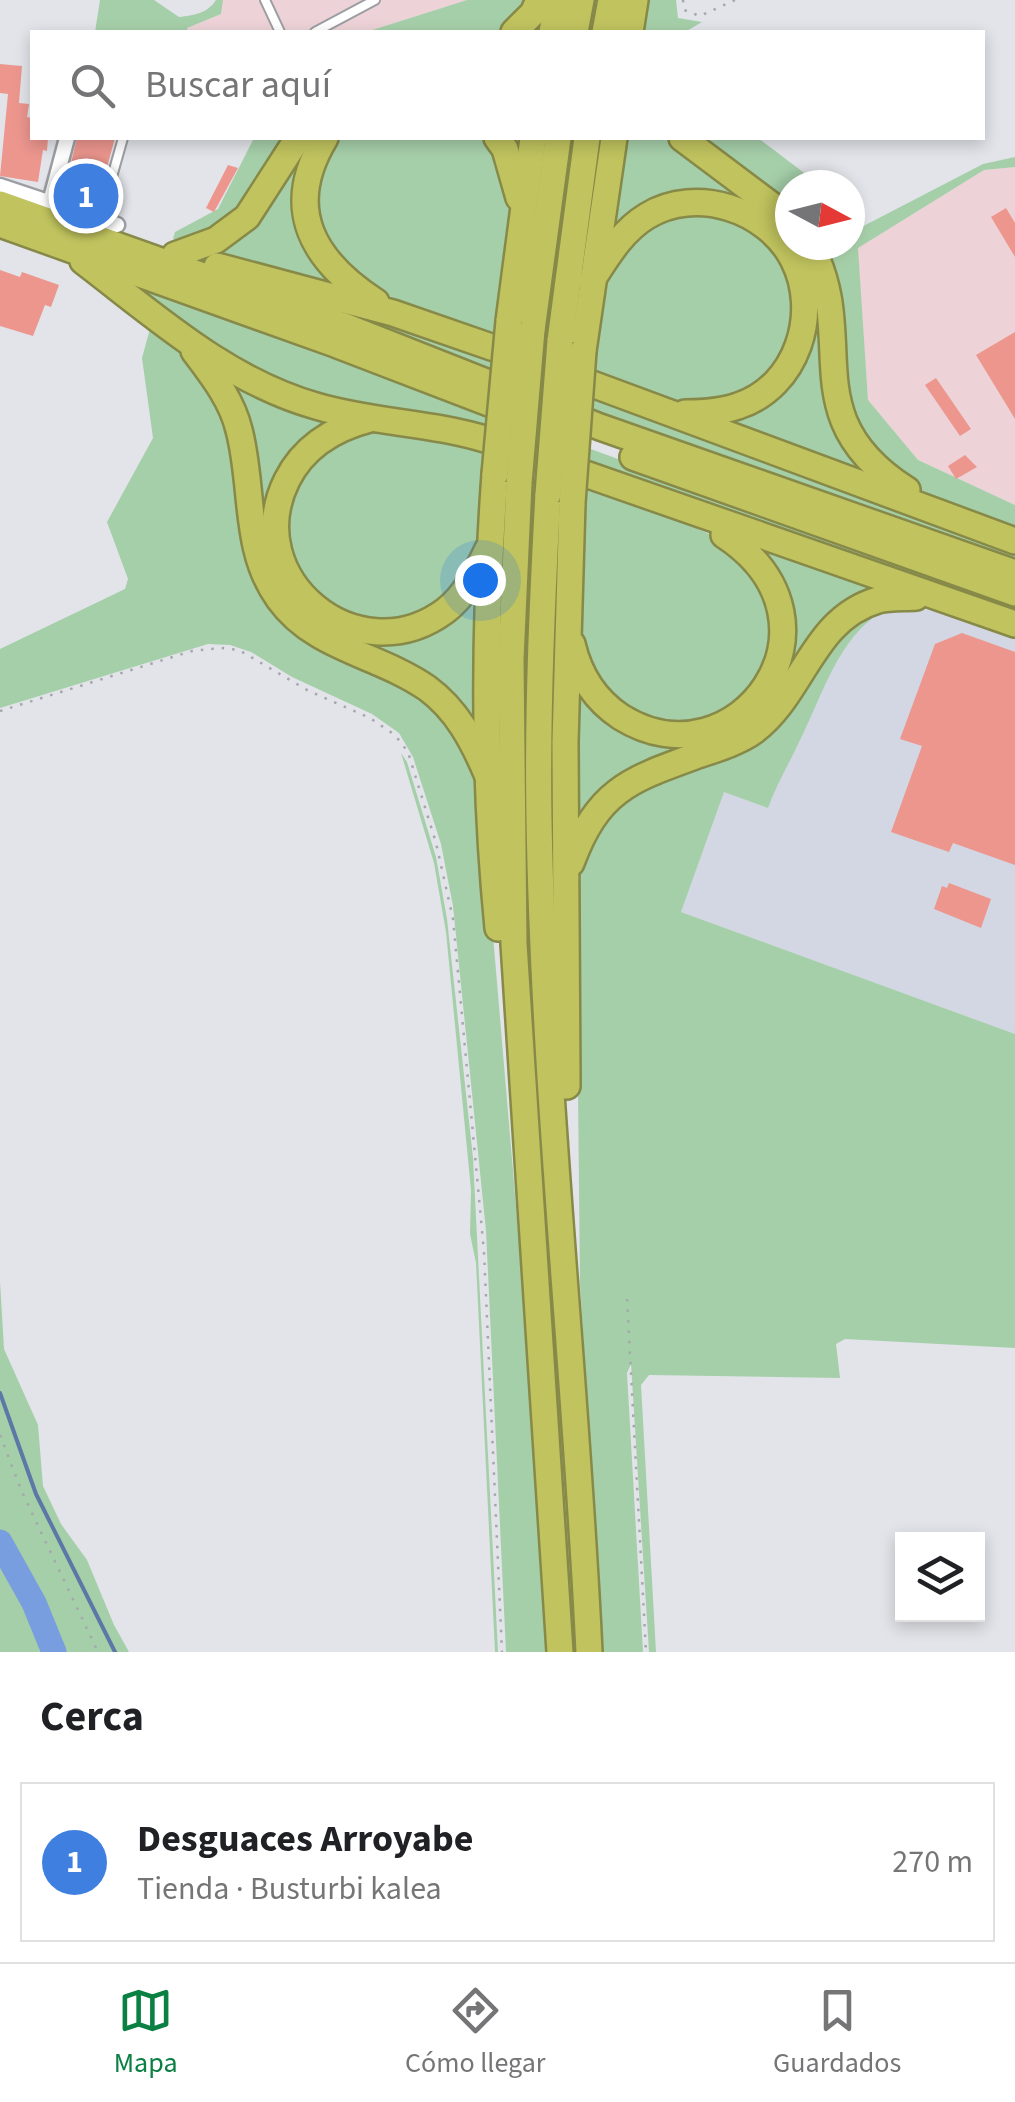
<!DOCTYPE html>
<html lang="es">
<head>
<meta charset="utf-8">
<style>
	body { margin:0; font-family:"Source Sans 3",sans-serif; background:#f2f2f2; color:#202124 }
	.controls { position:absolute; right:30px; bottom:30px; display:grid; overflow:hidden; border-radius:0px; box-shadow:0 5px 15px #0003 }
	.controls button { width:90px; height:90px; display:grid; place-items:center; padding:0; border:0; border-bottom:2px solid #e0e0e0; background:#fff; color:#202124; font:50px sans-serif }
	.compass { position:absolute; left:775px; top:170px; width:90px; height:90px; border-radius:50%; background:#fff; box-shadow:0 5px 15px #0003; rotate:97deg }
	.you { position:absolute; left:480px; top:580px; width:35px; height:35px; margin:-25px; border:8px solid #fff; border-radius:50%; background:#1a73e8; box-shadow:0 0 0 15px #1a73e833 }
	.badge { display:grid; place-items:center; width:65px; height:65px; border-radius:50%; background:#0b8043; color:#fff; font-size:32px; font-weight:700 }
	.pin { position:absolute; translate:-50% -50%; border:5px solid #fff; box-shadow:0 2px 10px #0006 }
	.list { margin:0; padding:0; list-style:none }
	h2 { display:flex; justify-content:space-between; align-items:center; height:130px; margin:0; padding:0 40px; font-size:42px }
	h2 small { font-size:32px; font-weight:400; color:#757577 }
	.list li { display:grid; grid-template-columns:65px 1fr auto; gap:30px; align-items:center; box-sizing:border-box; height:160px; margin:0 20px 20px; padding:0 20px; border:2px solid #e0e0e0; border-radius:0px }
	.list b { display:block; font-size:38px; white-space:nowrap }
	.list p { margin:0; font-size:32px; white-space:nowrap; color:#757577 }
	.list em { font-size:32px; font-style:normal; color:#757577 }
	.icon { flex:none; width:55px; height:55px; fill:none; stroke:currentColor; stroke-width:2; stroke-linecap:round; stroke-linejoin:round }
	.map { position:relative; flex:none; width:1015px; height:1652px; overflow:hidden }
	.search { position:absolute; background:#fff; box-shadow:0 5px 15px #0003; left:30px; right:30px; top:30px; height:110px; display:flex; align-items:center; gap:25px; box-sizing:border-box; padding:0 35px; border-radius:0px; color:#757577; font-size:38px }
	.sheet { height:310px; background:#fff }
	nav { display:flex; justify-content:space-around; align-items:center; box-sizing:border-box; height:140px; border-top:2px solid #e0e0e0; background:#fff; font-size:28px; color:#757577 }
	nav a { display:grid; justify-items:center; gap:5px }
	nav .on { color:#0b8043 }
	.map>svg:first-child { display:block }
</style>
</head>
<body>
<div class="map">
<svg width="1015" height="1652" viewBox="0 0 1015 1652">
	<rect width="100%" height="100%" fill="#e2e4e9"/>
	<path fill="#d3d7e3" d="M 906,608 L 939,611 L 1015,634 L 1015,1034 L 681,912 L 724,791 L 768,807 L 782,769 L 799,742 L 835,662 L 863,622 L 884,610 Z"/>
	<g fill="#edd3d7">
		<path d="M 223,0 L 467,0 L 366,32 L 188,32 L 187,28 L 221,14 Z"/>
		<path d="M 1015,167 L 1015,505 L 918,460 L 868,400 L 857,248 L 984,170 Z"/>
	</g>
	<g fill="#a5cfa9">
		<path d="M 100,0 L 154,0 L 179,17 C 194,15 207,14 216,0 L 223,0 L 221,14 L 187,28 L 188,32 L 95,32 Z"/>
		<path d="M 467,0 L 528,0 L 497,32 L 366,32 Z"/>
		<path d="M 646,0 L 676,0 L 678,18 L 702,22 L 685,32 L 645,32 Z"/>
		<path d="M 254,138 L 287,138 C 257,182 234,237 173,239 L 175,232 L 218,209 Z"/>
		<path d="M 306,138 L 315,138 L 301,170 L 343,290 L 199,255 Z"/>
		<path d="M 335,138 L 487,138 L 509,189 L 509,241 L 498,338 L 396,300 L 344,267 L 316,216 L 319,167 Z"/>
		<path d="M 623,138 L 676,138 L 790,227 L 790,242 L 728,198 L 608,237 Z"/>
		<path d="M 697,138 L 758,138 L 820,185 L 790,185 L 790,205 Z"/>
		<path d="M 1015,157 L 1015,167 L 984,170 L 858,248 L 868,400 L 918,460 L 1015,505 L 1015,531 C 973,512 919,496 884,464 C 836,418 833,310 822,245 L 850,245 L 850,233 L 983,164 Z"/>
		<path d="M 678,215 C 696,215 722,212 739,219 C 825,259 803,398 705,404 C 668,406 629,387 594,375 C 599,301 600,245 678,215 Z"/>
		<path d="M 802,245 L 864,472 L 720,421 L 786,382 Z"/>
		<path d="M 144,290 L 429,390 L 1015,604 L 1015,615 L 366,409 L 265,381 L 142,294 Z"/>
		<path d="M 288,292 L 450,337 L 1015,548 L 1015,560 L 597,415 Z"/>
		<path d="M 151,325 C 232,382 234,456 245,545 L 408,687 L 439,708 L 467,749 L 482,806 L 539,1477 L 547,1652 L 506,1652 L 486,1231 L 453,906 L 441,844 L 413,757 L 399,733 L 372,714 L 292,677 L 251,652 L 230,645 L 208,644 L 0,708 L 0,649 L 125,589 L 128,579 L 107,522 L 153,438 L 142,358 Z"/>
		<path d="M 224,377 L 336,421 L 293,456 L 283,578 L 383,639 L 479,582 L 478,733 L 287,599 Z"/>
		<path d="M 373,429 L 487,447 C 486,484 486,527 470,561 C 446,613 396,632 343,611 C 337,608 328,606 322,602 C 300,587 279,532 286,506 C 291,486 308,462 323,448 C 335,438 358,434 373,429 Z"/>
		<path d="M 585,487 L 688,524 L 724,541 L 747,561 L 776,623 L 768,669 L 731,710 L 682,726 L 619,706 L 590,667 L 580,635 Z"/>
		<path d="M 528,494 L 537,495 L 580,1652 L 571,1652 L 526,992 L 520,699 Z"/>
		<path d="M 754,544 L 885,591 L 855,601 L 823,627 L 763,715 L 726,741 L 632,774 L 594,803 L 574,828 L 574,678 C 591,699 610,723 636,734 C 731,773 826,664 778,574 C 772,563 762,554 754,544 Z"/>
		<path d="M 884,610 C 838,638 824,692 801,738 C 790,762 777,783 768,808 L 724,792 L 681,912 L 1015,1034 L 1015,1348 L 845,1339 L 836,1344 L 840,1378 L 649,1375 L 641,1385 L 656,1652 L 649,1652 L 631,1364 L 627,1373 L 643,1652 L 603,1652 L 580,1284 L 576,897 L 584,850 L 610,810 L 631,792 L 722,759 L 843,627 Z"/>
		<path d="M 401,753 L 407,762 L 436,857 L 447,919 L 473,1158 L 498,1652 L 495,1652 L 476,1263 L 470,1234 L 471,1190 L 446,932 L 434,863 Z"/>
		<path d="M 0,1281 L 4,1349 L 38,1425 L 43,1486 L 61,1524 L 87,1560 L 114,1625 L 129,1652 L 0,1652 Z"/>
	</g>
	<g fill="none" stroke-linecap="round" stroke-linejoin="round">
		<path stroke="#5d78a6" stroke-width="4" d="M 0,1393 L 36,1494 L 115,1652"/>
		<path stroke="#799edf" stroke-width="25" d="M 0,1542 L 34,1603 L 54,1652"/>
	</g>
	<g fill="#ec968e">
		<path d="M 0,64 L 22,66 L 19,103 L 29,104 L 27,117 L 32,118 L 32,138 L 48,138 L 47,151 L 43,150 L 38,182 L 0,176 L 8,94 L 0,93 Z"/>
		<path d="M 77,138 L 115,138 L 101,189 L 90,205 L 63,196 Z"/>
		<path d="M 228,165 L 238,168 L 214,212 L 206,208 Z"/>
		<path d="M 1006,208 L 1015,223 L 1015,257 L 991,217 Z"/>
		<path d="M 0,270 L 20,277 L 22,272 L 59,285 L 51,307 L 45,305 L 33,336 L 0,326 Z"/>
		<path d="M 1015,332 L 1015,419 L 976,355 Z"/>
		<path d="M 936,378 L 971,429 L 960,436 L 925,385 Z"/>
		<path d="M 965,455 L 977,467 L 956,479 L 948,466 Z"/>
		<path d="M 962,633 L 1015,652 L 1015,865 L 953,843 L 949,852 L 891,832 L 922,746 L 900,739 L 935,644 Z"/>
		<path d="M 949,883 L 991,899 L 981,928 L 934,909 L 942,886 L 947,888 Z"/>
	</g>
	<g fill="none" stroke-linecap="round" stroke-linejoin="round">
		<g stroke="#9d9ea3" stroke-width="12">
			<g id="service">
				<path d="M 265,0 L 280,32"/>
				<path d="M 315,32 L 375,0"/>
				<path d="M 100,219 L 123,138"/>
			</g>
		</g>
		<g stroke="#9d9ea3" stroke-width="19">
			<g id="minor">
				<path d="M 0,186 L 117,225"/>
				<path d="M 50,202 L 67,138"/>
			</g>
		</g>
		<g stroke="#878948" stroke-width="30">
			<g id="motorway">
				<path d="M 514,32 L 533,13 L 539,0"/>
				<path d="M 552,32 L 558,0"/>
				<path d="M 575,32 L 581,0"/>
				<path d="M 605,32 L 611,0"/>
				<path d="M 630,32 L 635,0"/>
				<path d="M 325,138 C 282,209 313,261 376,302"/>
				<path d="M 497,138 L 505,149 L 519,198"/>
				<path d="M 682,138 L 790,219"/>
				<path d="M 0,204 L 347,327 L 600,427 L 1015,573"/>
				<path d="M 0,224 L 335,344 L 572,435"/>
				<path d="M 810,245 C 861,339 791,416 907,490"/>
				<path d="M 175,255 L 216,240 L 247,217 L 298,138"/>
				<path d="M 83,261 C 155,316 227,381 316,406 C 373,423 430,422 488,440 L 1015,624"/>
				<path d="M 217,266 L 393,313 L 523,358"/>
				<path d="M 592,280 C 607,257 622,231 647,216 C 696,186 767,209 793,259 C 821,313 797,387 738,406 C 721,412 703,413 685,413"/>
				<path d="M 509,321 L 533,138"/>
				<path d="M 532,330 L 558,138"/>
				<path d="M 560,341 L 587,138"/>
				<path d="M 194,351 C 212,375 232,400 239,430 C 254,486 243,550 279,599 C 315,649 378,654 427,688 C 457,710 473,741 487,774"/>
				<path d="M 583,351 L 614,138"/>
				<path d="M 565,374 L 1015,541"/>
				<path d="M 370,419 C 335,428 304,446 287,480 C 238,578 357,676 445,611 C 465,596 477,572 488,549"/>
				<path d="M 633,457 L 1015,593"/>
				<path d="M 495,474 C 484,625 483,777 498,928"/>
				<path d="M 519,483 L 511,659 L 514,944 L 560,1652"/>
				<path d="M 548,494 C 542,602 537,711 539,820 C 544,1098 576,1374 589,1652"/>
				<path d="M 572,644 C 579,674 595,700 621,717 C 736,789 858,623 724,535"/>
				<path d="M 571,863 C 598,790 629,780 698,755 C 716,749 739,742 754,731 C 804,693 812,619 878,600 C 890,597 904,598 916,597"/>
				<path d="M 567,1086 L 565,742 L 572,503"/>
			</g>
		</g>
		<g stroke="#a5a7ab" stroke-width="2.5" stroke-dasharray="2.5 8" stroke-linecap="butt">
			<path d="M 683,0 L 684,10 L 700,16 L 735,0"/>
			<path d="M 0,711 L 192,651 L 221,648 L 239,650 L 307,690 L 370,718 L 395,735 L 408,752 L 436,843 L 453,919 L 484,1252 L 502,1652"/>
			<path d="M 627,1299 L 646,1652"/>
			<path d="M 0,1435 L 22,1492 L 98,1652"/>
		</g>
		<use href="#service" stroke="#fff" stroke-width="8"/>
		<use href="#minor" stroke="#fff" stroke-width="14"/>
		<use href="#motorway" stroke="#c0c35e" stroke-width="25"/>
		<g stroke="#878948" stroke-width="30" stroke-linecap="butt">
			<g id="motorway-bridge">
				<path d="M 495,474 L 509,321"/>
				<path d="M 519,483 L 532,330"/>
				<path d="M 548,494 L 560,341"/>
				<path d="M 572,503 L 583,351"/>
			</g>
		</g>
		<use href="#motorway-bridge" stroke="#c0c35e" stroke-width="25"/>
	</g>
</svg>
<div class="controls">
<button><svg class="icon" aria-label="layers" viewBox="0 0 24 24"><path d="M12 4l9 5-9 5-9-5zM3 14l9 5 9-5"/></svg></button>
</div>
<svg class="compass" viewBox="-18 -18 36 36"><path d="M0-13l5 13h-10z" fill="#e53935"/><path d="M0 13l5-13h-10z" fill="#757577"/></svg>
<div class="you"></div>
<div class="pin badge" style="left:86px;top:196px;background:#3f7fe0">1</div>
<div class="search"><svg class="icon" aria-label="search" viewBox="0 0 24 24"><circle cx="10" cy="10" r="6"/><path d="M15 15l6 6"/></svg>Buscar aquí</div>
</div>
<section class="sheet">
<h2>Cerca<small></small></h2>
<ul class="list">
<li><span class="badge" style="background:#3f7fe0">1</span><div><b>Desguaces Arroyabe</b><p>Tienda · Busturbi kalea</p></div><em>270 m</em></li>
</ul>
</section>
<nav>
<a class="on"><svg class="icon" aria-label="map" viewBox="0 0 24 24"><path d="M3 6l6-2 6 2 6-2v14l-6 2-6-2-6 2zM9 4v14M15 6v14"/></svg>Mapa</a>
<a><svg class="icon" aria-label="directions" viewBox="0 0 24 24"><path d="M12 3l9 9-9 9-9-9zM9 14v-3h6M13 9l2 2-2 2"/></svg>Cómo llegar</a>
<a><svg class="icon" aria-label="saved" viewBox="0 0 24 24"><path d="M7 4h10v16l-5-4-5 4z"/></svg>Guardados</a>
</nav>
</body>
</html>
